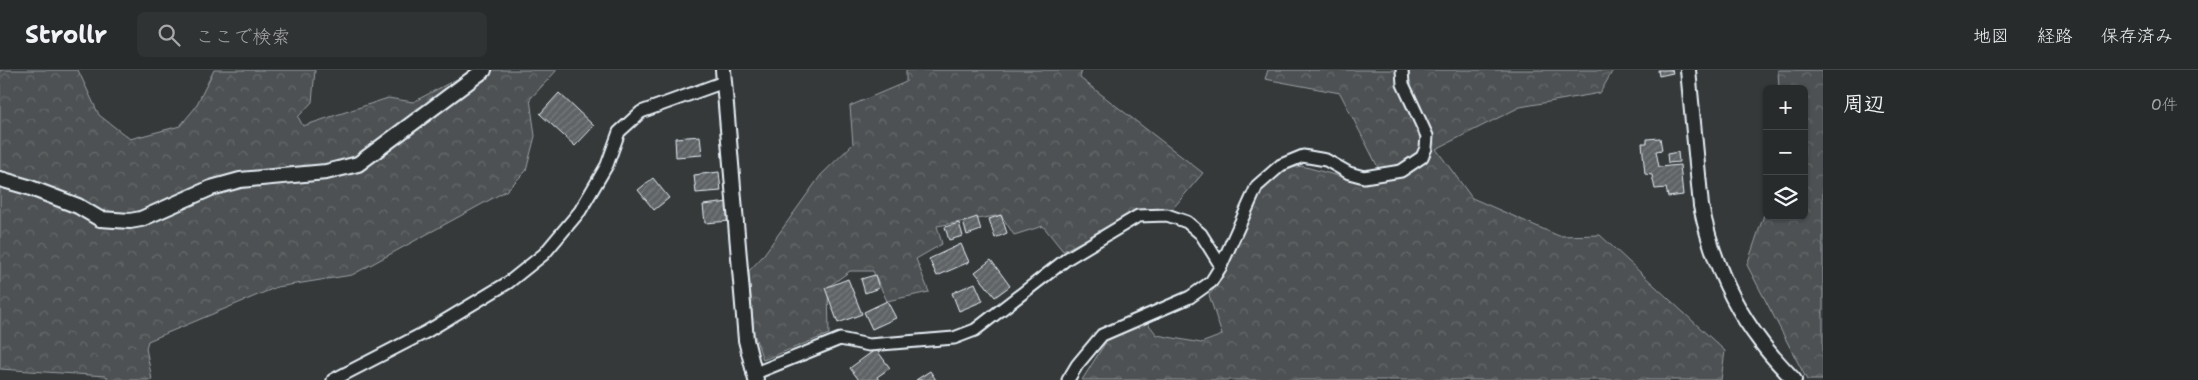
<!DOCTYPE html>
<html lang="ja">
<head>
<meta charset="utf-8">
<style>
	body { margin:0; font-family:"Shantell Sans","Klee One",sans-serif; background:#303334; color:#f1f3f6 }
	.controls { position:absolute; right:15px; top:15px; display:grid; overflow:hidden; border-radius:8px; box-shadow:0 1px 4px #0004 }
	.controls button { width:45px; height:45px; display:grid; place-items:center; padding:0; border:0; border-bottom:1px solid #444748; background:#282b2c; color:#f1f3f6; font:25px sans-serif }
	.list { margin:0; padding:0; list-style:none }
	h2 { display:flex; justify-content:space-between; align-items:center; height:65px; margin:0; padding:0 20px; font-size:21px }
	h2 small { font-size:16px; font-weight:400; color:#a5a7a9 }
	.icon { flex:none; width:28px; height:28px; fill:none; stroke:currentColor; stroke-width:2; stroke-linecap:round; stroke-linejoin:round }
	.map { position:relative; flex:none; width:1823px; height:310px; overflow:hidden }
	header { display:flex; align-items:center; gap:30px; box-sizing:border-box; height:70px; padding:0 25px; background:#282b2c; border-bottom:1px solid #444748 }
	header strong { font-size:24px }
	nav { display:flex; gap:28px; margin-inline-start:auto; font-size:18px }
	.search { width:350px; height:45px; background:#303334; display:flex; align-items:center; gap:12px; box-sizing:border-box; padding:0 18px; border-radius:8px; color:#a5a7a9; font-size:19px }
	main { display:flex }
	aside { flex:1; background:#282b2c }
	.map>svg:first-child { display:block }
</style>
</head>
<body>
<header>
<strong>Strollr</strong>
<div class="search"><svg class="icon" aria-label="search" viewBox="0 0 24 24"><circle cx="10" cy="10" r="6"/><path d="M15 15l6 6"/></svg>ここで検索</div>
<nav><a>地図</a><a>経路</a><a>保存済み</a></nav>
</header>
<main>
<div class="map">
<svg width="1823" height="310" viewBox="0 0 1823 310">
	<defs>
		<pattern id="forest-crowns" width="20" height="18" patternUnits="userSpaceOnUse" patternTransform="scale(1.25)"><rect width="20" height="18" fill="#4d5152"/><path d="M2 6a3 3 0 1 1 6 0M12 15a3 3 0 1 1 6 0" fill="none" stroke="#676a6c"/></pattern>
		<pattern id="building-hatch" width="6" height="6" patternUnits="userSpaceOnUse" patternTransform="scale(1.25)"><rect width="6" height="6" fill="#5f6365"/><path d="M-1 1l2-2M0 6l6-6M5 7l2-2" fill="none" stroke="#767a7c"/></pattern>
	</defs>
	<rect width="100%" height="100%" fill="#35393a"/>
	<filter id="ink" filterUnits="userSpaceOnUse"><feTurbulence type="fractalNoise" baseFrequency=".02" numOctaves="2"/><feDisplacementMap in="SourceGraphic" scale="10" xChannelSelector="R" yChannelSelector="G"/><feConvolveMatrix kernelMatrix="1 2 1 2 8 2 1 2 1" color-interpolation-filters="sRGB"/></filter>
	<g filter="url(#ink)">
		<g fill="url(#forest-crowns)" stroke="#9aa1a5">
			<path d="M 0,0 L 78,0 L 99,45 L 130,69 L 180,56 L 195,38 L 214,0 L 315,0 L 312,32 L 298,47 L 303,56 L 388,28 L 413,32 L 474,0 L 557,0 L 530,29 L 535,66 L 526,101 L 506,121 L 352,205 L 277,217 L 148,271 L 146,278 L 152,310 L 109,310 L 106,306 L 0,299 Z"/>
			<path d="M 906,0 L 1082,0 L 1080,8 L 1203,103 L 1169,143 L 1138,143 L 1063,181 L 1043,156 L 1014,165 L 1001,145 L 937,156 L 942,174 L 916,189 L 929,222 L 887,231 L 873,201 L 850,201 L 828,217 L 829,264 L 763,290 L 754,264 L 749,201 L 762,187 L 821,105 L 853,74 L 850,36 L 906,12 Z"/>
			<path d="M 1268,0 L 1613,0 L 1600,23 L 1520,37 L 1436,79 L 1472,128 L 1559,166 L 1600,165 L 1725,281 L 1721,310 L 1082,310 L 1107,270 L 1146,251 L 1157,265 L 1201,273 L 1222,265 L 1209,225 L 1222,209 L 1263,115 L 1285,99 L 1302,96 L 1364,113 L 1384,109 L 1340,23 L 1265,9 Z"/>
			<path d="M 1778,0 L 1823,0 L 1823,310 L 1807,310 L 1747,195 L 1767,136 L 1767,146 L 1804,146 L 1804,19 L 1779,19 Z"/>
		</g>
		<g fill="url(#building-hatch)" stroke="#e8f1f8">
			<path d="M 1658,0 L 1672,0 L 1673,3 L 1659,6 Z"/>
			<path d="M 559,23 L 594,56 L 575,76 L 540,44 Z"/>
			<path d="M 700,66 L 702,85 L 676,87 L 675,68 Z"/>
			<path d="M 1660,68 L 1662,80 L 1656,81 L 1659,97 L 1680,95 L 1683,125 L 1668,127 L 1666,118 L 1655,119 L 1652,105 L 1645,104 L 1642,73 L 1647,73 L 1647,69 Z"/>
			<path d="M 1678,82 L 1679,92 L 1668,93 L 1667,84 Z"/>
			<path d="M 719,102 L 721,121 L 696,123 L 694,105 Z"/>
			<path d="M 653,108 L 669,128 L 654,140 L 638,120 Z"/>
			<path d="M 729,132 L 730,151 L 705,153 L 703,135 Z"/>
			<path d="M 1001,145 L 1007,163 L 995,168 L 989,149 Z"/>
			<path d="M 977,147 L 981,160 L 967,165 L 963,152 Z"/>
			<path d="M 959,153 L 963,166 L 949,170 L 945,157 Z"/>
			<path d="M 961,174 L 969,192 L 937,206 L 929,189 Z"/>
			<path d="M 991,190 L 1010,216 L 995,227 L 975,202 Z"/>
			<path d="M 875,205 L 879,218 L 865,223 L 861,209 Z"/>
			<path d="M 848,209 L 862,244 L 838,253 L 825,218 Z"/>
			<path d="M 975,213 L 983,231 L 959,241 L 952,223 Z"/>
			<path d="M 887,231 L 896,248 L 872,259 L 864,242 Z"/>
			<path d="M 876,279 L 890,298 L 877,307 L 879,310 L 859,310 L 850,298 Z"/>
			<path d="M 930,301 L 936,310 L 916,310 Z"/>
		</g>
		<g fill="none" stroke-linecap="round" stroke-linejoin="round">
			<g stroke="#e8f1f8" stroke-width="15">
				<g id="minor">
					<path d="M 753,304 L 840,269 L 869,275 L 954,268 L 975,260 L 1068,188 L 1138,146 L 1167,145 L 1187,152 L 1201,164 L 1221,196"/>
					<path d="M 333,310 L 426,262 L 509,212 L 544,184 L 580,141 L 607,95 L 619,62 L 641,42 L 724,12"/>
					<path d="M 1068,310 L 1077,295 L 1102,265 L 1190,227 L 1211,212 L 1221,196 L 1257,116 L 1281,95 L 1303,86 L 1326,90 L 1349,103 L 1364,107 L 1401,101 L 1422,87 L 1426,78 L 1427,66 L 1403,14 L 1402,0"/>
				</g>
			</g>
			<g stroke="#e8f1f8" stroke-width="18">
				<g id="tertiary">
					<path d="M 723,0 L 746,270 L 756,310"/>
					<path d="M 1688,0 L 1701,136 C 1711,184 1731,233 1761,272 C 1771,286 1783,298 1794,310"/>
					<path d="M 0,109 L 28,117 L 78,136 L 100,149 L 130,151 L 141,149 L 211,118 L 240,110 L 326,102 L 358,94 L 484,0"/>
				</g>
			</g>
			<use href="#minor" stroke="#2a2d2e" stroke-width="11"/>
			<use href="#tertiary" stroke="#2a2d2e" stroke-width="14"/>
		</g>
	</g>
</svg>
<div class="controls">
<button>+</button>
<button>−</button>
<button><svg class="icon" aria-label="layers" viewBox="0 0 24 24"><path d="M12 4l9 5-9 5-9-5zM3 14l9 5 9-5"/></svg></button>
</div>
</div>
<aside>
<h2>周辺<small>0件</small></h2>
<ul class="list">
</ul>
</aside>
</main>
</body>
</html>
